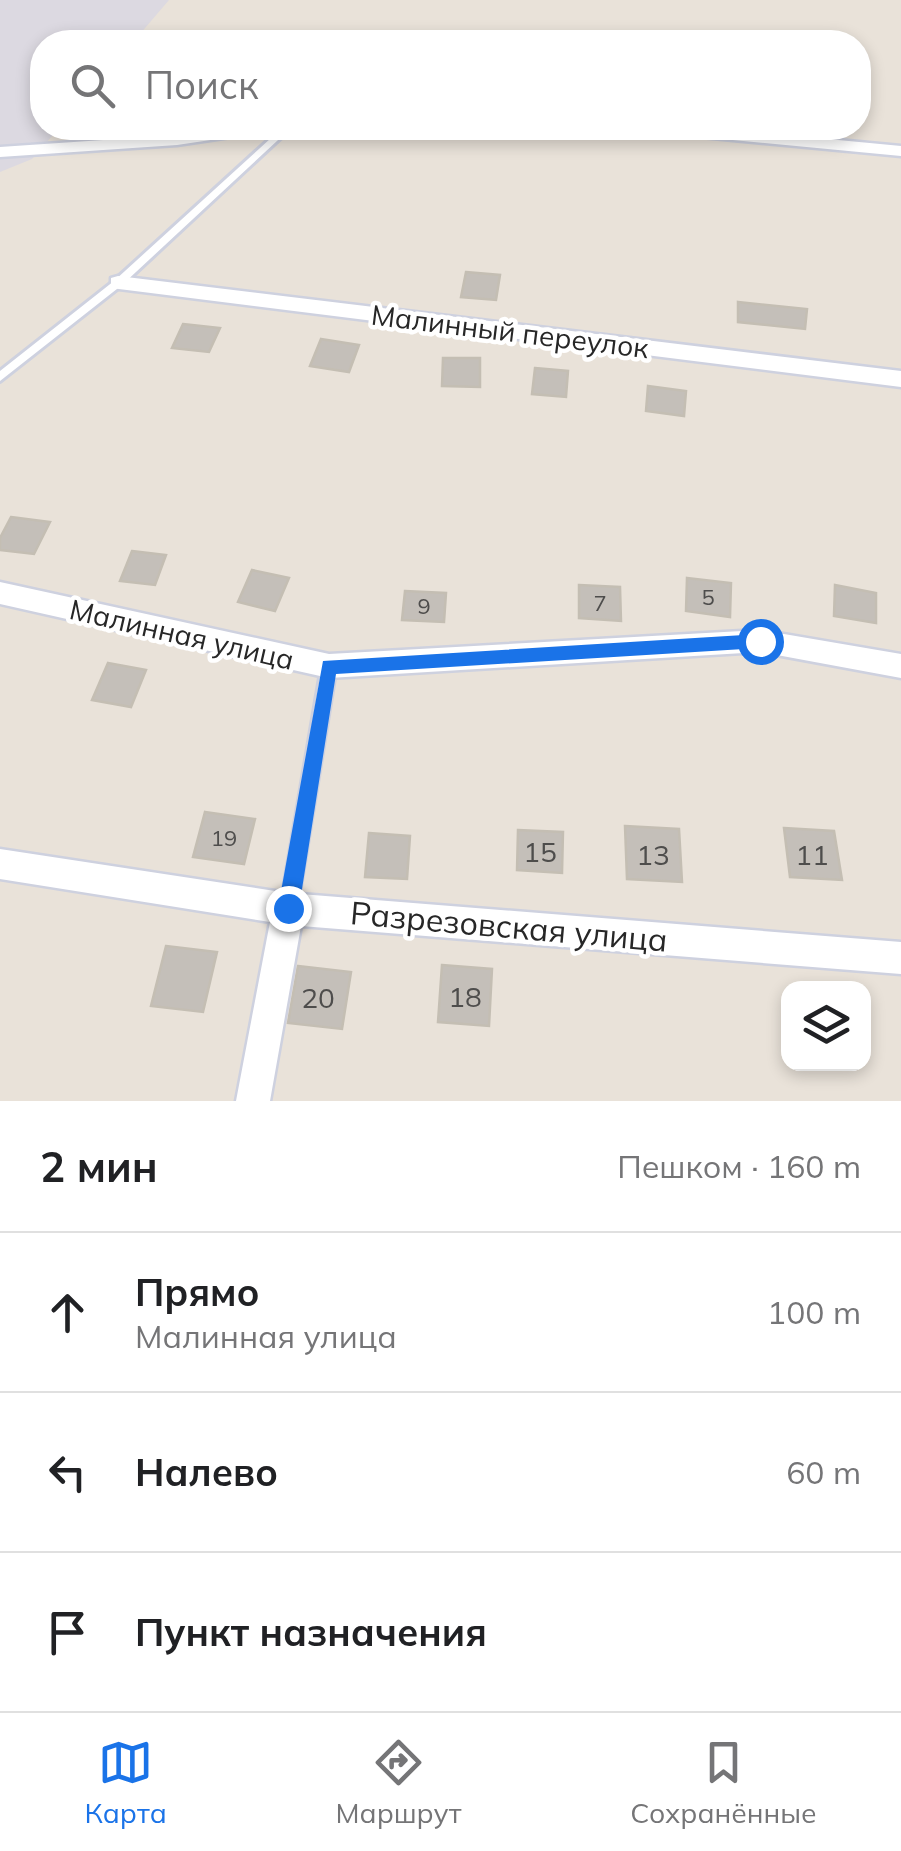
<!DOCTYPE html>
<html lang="ru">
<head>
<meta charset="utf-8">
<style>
	body { margin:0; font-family:Mulish,sans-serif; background:#f2f2f2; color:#202124 }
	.controls { position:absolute; right:30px; bottom:30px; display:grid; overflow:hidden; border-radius:20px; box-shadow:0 5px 15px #0003 }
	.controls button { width:90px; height:90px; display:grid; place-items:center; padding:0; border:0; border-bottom:2px solid #e0e0e0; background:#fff; color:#202124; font:50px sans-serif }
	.stop { position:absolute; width:30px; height:30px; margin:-22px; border:8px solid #1a73e8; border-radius:50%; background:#fff }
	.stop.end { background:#1a73e8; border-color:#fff; box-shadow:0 2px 10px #0008 }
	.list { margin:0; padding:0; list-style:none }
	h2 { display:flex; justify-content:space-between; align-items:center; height:130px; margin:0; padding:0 40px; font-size:42px }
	h2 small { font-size:32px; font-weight:400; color:#757577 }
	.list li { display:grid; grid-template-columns:65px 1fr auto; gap:30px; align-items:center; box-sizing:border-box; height:160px; padding:0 40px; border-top:2px solid #e0e0e0 }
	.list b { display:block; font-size:38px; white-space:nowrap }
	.list p { margin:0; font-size:32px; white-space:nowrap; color:#757577 }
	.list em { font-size:32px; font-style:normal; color:#757577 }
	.icon { flex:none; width:55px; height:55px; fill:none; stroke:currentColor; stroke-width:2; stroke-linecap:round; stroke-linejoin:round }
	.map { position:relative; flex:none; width:901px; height:1101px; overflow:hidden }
	.search { position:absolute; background:#fff; box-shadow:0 5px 15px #0003; left:30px; right:30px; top:30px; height:110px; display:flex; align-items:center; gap:25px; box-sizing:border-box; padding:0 35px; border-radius:40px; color:#757577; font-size:38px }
	.sheet { height:610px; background:#fff }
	nav { display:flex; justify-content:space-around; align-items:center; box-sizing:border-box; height:140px; border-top:2px solid #e0e0e0; background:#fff; font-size:28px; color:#757577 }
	nav a { display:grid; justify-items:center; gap:5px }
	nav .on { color:#1a73e8 }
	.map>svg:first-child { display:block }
</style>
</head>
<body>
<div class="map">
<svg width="901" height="1101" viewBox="0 0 901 1101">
	<rect width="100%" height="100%" fill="#e9e2d9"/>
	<path fill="#dcd9e1" d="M 0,0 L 169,0 L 133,42 L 42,42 L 42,128 L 59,128 L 32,159 L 0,172 Z"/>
	<g fill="#c4bfb9" stroke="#c4beb3" stroke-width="2.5">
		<path d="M 466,272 L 500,275 L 496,300 L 461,297 Z"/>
		<path d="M 738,302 L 807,309 L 805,329 L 738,322 Z"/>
		<path d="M 183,324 L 220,328 L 209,352 L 172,348 Z"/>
		<path d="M 321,339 L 359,345 L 349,372 L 310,366 Z"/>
		<path d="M 443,358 L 480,358 L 480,387 L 442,386 Z"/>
		<path d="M 535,368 L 568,371 L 566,397 L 532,394 Z"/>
		<path d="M 648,386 L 686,391 L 684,416 L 646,411 Z"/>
		<path d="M 11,517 L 50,522 L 34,554 L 0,550 L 0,538 Z"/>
		<path d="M 132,551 L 166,555 L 155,585 L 120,581 Z"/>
		<path d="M 252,570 L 289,578 L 275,611 L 238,602 Z"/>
		<path d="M 687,578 L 731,583 L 730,617 L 686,611 Z"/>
		<path d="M 579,585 L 620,587 L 621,621 L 579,618 Z"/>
		<path d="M 835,585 L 876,593 L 876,623 L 834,616 Z"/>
		<path d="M 405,591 L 446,593 L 444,622 L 402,620 Z"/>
		<path d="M 108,663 L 146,670 L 131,707 L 92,700 Z"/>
		<path d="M 205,812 L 255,819 L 244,864 L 193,857 Z"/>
		<path d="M 625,826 L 679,829 L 682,882 L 627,879 Z"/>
		<path d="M 784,828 L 834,831 L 842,880 L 790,877 Z"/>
		<path d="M 518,830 L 563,832 L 562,873 L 517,870 Z"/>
		<path d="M 369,833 L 410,836 L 407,879 L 365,877 Z"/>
		<path d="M 166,946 L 217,952 L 203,1012 L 151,1006 Z"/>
		<path d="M 442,965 L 492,969 L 489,1026 L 438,1022 Z"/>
		<path d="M 298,966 L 351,972 L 342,1029 L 288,1023 Z"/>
	</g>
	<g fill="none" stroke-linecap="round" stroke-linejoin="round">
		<g stroke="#ced1df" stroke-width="6">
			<g id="lane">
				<path d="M 282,128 L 291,128 L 122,285 L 0,381 L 0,371 L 114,281 Z"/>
				<path d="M 329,660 L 334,662 L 336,666 L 297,906 L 294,911 L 289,914 L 284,911 L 281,906 L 322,666 L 324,662 Z"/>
			</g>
		</g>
		<g stroke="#ced1df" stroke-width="5">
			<g id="street">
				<path d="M 225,128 L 267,128 L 258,133 L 177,145 L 0,157 L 0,147 L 177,135 Z"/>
				<path d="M 651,128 L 711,128 L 901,146 L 901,156 L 660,133 Z"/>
				<path d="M 118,276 L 901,371 L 901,387 L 111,288 L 111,278 Z"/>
				<path d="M 0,582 L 329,654 L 760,630 L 901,654 L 901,678 L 760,652 L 329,678 L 0,604 Z"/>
				<path d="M 0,849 L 288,893 L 901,942 L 901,974 L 301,926 L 270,1101 L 236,1101 L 270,922 L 0,879 Z"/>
			</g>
		</g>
		<use href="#lane" fill="#fff" fill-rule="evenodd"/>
		<use href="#street" fill="#fff" fill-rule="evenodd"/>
	</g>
	<path fill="#1a73e8" d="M 760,634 L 768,641 L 760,648 L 336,674 L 299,908 L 288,919 L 281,916 L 278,908 L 323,661 Z"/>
	<g text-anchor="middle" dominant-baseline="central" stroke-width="9" stroke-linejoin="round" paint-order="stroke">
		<g font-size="22" fill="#4e4d4c">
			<text x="708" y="597">5</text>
			<text x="600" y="603">7</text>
			<text x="424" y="606">9</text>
			<text x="224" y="838">19</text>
		</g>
		<g font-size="28" fill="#272727" stroke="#fff">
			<text transform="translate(510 331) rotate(7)">Малинный переулок</text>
			<text transform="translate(182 634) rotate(13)">Малинная улица</text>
		</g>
		<g font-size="28" fill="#4e4d4c">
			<text x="540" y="851">15</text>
			<text x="653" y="854">13</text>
			<text x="812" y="854">11</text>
			<text x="465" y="996">18</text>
			<text x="318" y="997">20</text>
		</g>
		<g font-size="32" fill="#272727" stroke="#fff">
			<text transform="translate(509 926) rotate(5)">Разрезовская улица</text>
		</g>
	</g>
</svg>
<div class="controls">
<button><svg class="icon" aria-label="layers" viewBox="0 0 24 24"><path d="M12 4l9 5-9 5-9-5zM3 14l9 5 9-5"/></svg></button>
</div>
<div class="stop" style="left:760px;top:641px"></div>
<div class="stop end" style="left:288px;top:908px"></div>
<div class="search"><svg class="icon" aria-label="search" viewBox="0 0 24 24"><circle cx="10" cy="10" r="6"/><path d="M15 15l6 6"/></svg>Поиск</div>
</div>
<section class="sheet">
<h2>2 мин<small>Пешком · 160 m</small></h2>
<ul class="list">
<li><svg class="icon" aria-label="ahead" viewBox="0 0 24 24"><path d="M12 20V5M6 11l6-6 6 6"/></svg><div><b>Прямо</b><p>Малинная улица</p></div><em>100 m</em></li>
<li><svg class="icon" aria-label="left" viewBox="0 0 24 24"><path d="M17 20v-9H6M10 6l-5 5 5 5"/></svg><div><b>Налево</b></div><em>60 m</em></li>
<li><svg class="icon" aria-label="arrive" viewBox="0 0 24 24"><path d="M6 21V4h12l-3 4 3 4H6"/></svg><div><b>Пункт назначения</b></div></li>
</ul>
</section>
<nav>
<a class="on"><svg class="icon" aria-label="map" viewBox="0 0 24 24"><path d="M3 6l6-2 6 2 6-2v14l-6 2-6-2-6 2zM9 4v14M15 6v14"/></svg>Карта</a>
<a><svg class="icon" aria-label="directions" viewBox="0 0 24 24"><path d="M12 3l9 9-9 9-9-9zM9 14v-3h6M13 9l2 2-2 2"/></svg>Маршрут</a>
<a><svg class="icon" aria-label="saved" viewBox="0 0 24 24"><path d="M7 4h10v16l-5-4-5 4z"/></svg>Сохранённые</a>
</nav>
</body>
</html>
